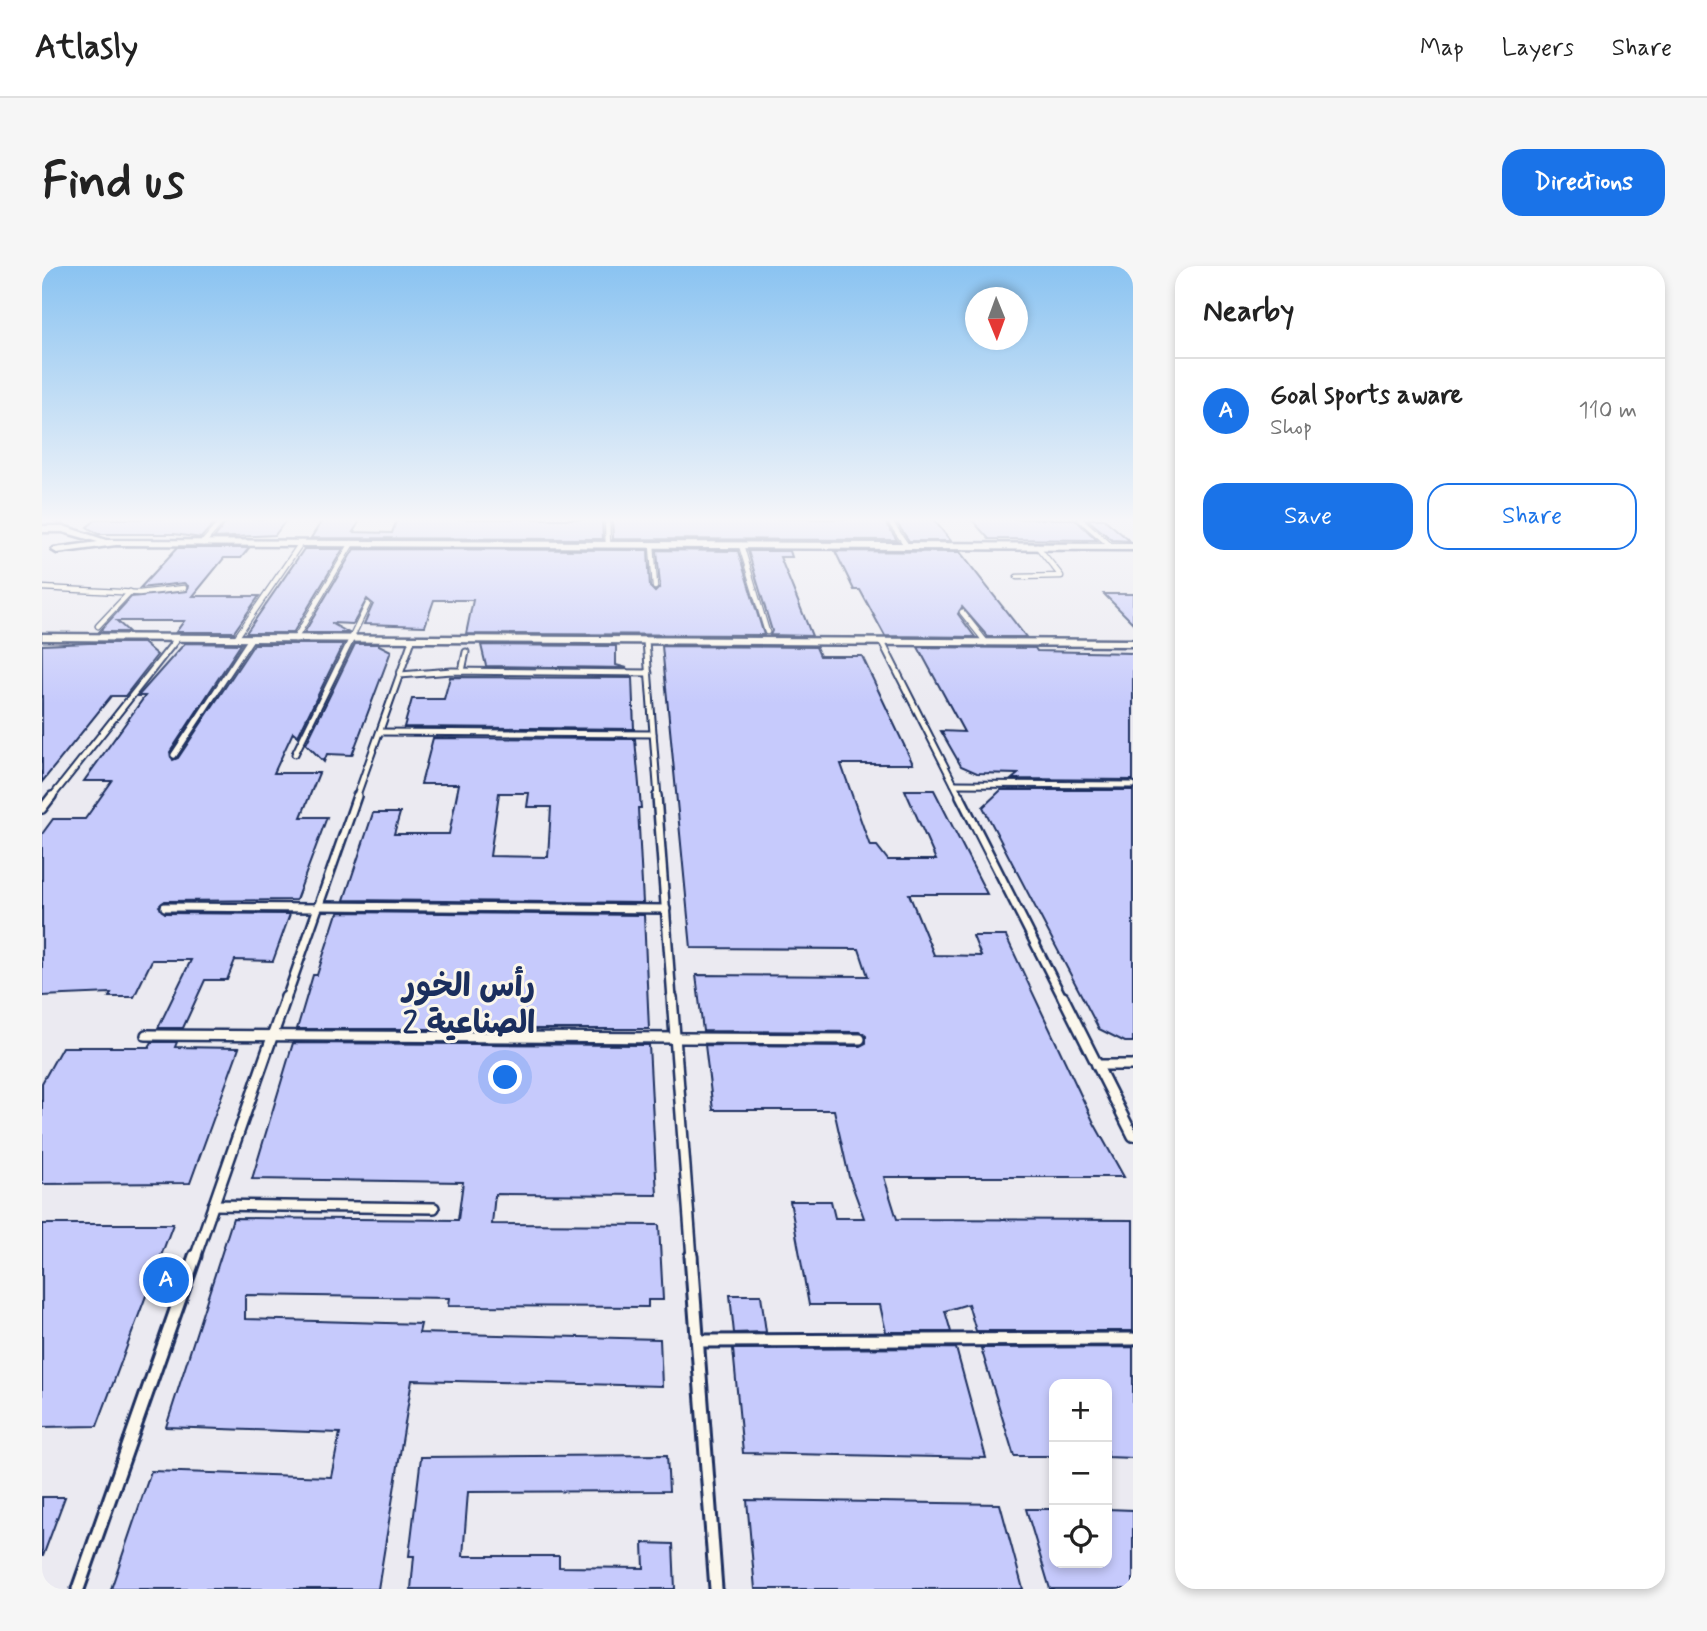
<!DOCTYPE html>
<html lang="en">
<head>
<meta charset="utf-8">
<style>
	body { margin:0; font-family:Mynerve,"Playpen Sans Arabic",sans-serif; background:#f6f6f6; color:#222 }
	.controls { position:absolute; right:21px; bottom:21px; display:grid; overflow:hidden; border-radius:14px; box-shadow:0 4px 10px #0003 }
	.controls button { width:63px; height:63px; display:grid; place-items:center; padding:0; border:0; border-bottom:2px solid #e0e0e0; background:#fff; color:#222; font:35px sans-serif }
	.compass { position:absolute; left:923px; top:21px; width:63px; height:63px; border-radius:50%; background:#fff; box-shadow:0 4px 10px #0003; rotate:179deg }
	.you { position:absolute; left:464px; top:812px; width:24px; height:24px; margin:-18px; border:5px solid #fff; border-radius:50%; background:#1a73e8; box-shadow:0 0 0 10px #1a73e833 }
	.badge { display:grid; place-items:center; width:46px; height:46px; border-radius:50%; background:#1a73e8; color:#fff; font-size:23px; font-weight:700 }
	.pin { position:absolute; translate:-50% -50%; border:4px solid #fff; box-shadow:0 2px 7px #0006 }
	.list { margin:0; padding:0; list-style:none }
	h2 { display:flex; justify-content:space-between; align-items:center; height:91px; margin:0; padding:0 28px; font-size:30px }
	h2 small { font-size:23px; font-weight:400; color:#767676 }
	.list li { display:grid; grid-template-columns:46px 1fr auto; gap:21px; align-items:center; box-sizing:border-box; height:105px; padding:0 28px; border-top:2px solid #e0e0e0 }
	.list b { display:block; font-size:26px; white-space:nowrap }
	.list p { margin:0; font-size:23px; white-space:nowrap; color:#767676 }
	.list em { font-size:23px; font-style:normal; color:#767676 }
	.actions { display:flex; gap:14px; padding:21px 28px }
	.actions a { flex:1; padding:16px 0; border:2px solid #1a73e8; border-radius:21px; text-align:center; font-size:24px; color:#1a73e8 }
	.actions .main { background:#1a73e8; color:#fff }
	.icon { flex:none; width:38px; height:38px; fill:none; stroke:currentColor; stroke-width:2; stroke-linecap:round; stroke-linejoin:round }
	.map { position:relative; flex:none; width:1091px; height:1323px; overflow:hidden; border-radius:21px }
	header { display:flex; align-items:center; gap:42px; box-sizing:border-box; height:98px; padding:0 35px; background:#fff; border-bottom:2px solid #e0e0e0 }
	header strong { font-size:33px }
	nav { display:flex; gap:38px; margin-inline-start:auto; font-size:24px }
	.intro { display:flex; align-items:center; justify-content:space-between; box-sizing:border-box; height:168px; padding:0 42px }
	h1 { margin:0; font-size:49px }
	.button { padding:18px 32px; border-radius:21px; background:#1a73e8; color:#fff; font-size:24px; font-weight:700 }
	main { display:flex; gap:42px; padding:0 42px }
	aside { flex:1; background:#fff; border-radius:21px; box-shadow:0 4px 10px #0003 }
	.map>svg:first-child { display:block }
</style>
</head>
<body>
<header>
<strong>Atlasly</strong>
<nav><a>Map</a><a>Layers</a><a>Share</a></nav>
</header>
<div class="intro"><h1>Find us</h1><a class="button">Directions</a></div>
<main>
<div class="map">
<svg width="1091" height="1323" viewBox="0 0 1091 1323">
	<rect width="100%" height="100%" fill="#ebeaf1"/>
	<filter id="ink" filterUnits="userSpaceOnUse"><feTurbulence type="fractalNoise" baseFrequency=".0143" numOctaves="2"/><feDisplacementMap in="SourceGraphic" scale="14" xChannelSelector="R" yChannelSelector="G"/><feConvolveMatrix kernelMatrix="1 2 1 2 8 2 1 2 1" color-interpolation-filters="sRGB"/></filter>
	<g filter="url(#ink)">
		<g fill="#c6cafc" stroke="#1b2f5e" stroke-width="2" fill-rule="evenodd">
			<path d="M 55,253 L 176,253 L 159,272 L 132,268 L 56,268 L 45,261 Z"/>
			<path d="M 187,253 L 245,253 L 233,269 L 172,272 Z"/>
			<path d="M 281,253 L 319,253 L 311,266 L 350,267 L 355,253 L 560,253 L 561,273 L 269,272 Z"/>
			<path d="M 570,253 L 841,253 L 855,274 L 571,273 Z"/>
			<path d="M 852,253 L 891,253 L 909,275 L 867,275 Z"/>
			<path d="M 929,253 L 1033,253 L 1055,274 L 947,273 Z"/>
			<path d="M 1045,253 L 1062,253 L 1088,275 L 1070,274 Z"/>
			<path d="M 135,282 L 207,282 L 199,292 L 182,292 L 151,330 L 217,330 L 192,366 L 134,366 L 142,355 L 75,355 L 87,366 L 57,366 L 89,331 L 145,325 L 146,320 L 142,317 L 98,322 Z"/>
			<path d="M 262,283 L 301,283 L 251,367 L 204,367 Z"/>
			<path d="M 312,283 L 606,284 L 608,321 L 613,326 L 618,321 L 615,284 L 696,285 L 722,369 L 424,368 L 431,334 L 392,334 L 383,360 L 322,358 L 331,338 L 325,333 L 311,358 L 289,357 L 307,367 L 262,367 Z"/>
			<path d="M 706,285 L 748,285 L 750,291 L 738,291 L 770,370 L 728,369 L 730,365 Z"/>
			<path d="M 793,285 L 918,286 L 984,371 L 946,371 L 920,341 L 916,348 L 933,371 L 843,370 L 818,324 L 812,324 Z"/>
			<path d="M 1062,328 L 1091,328 L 1091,357 Z"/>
			<path d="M 47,377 L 101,377 L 115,389 L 83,430 L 69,430 L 0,516 L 0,379 Z"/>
			<path d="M 143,377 L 199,378 L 128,486 L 131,494 L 136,492 L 212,378 L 301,378 L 256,470 L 251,466 L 232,507 L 277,507 L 259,551 L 285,551 L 254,634 L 123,635 L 117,640 L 123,647 L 248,648 L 231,695 L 193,694 L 185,714 L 163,714 L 141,762 L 116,762 L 149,694 L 110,694 L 92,731 L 67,731 L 69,727 L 0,730 L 0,568 L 11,553 L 43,553 L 70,515 L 42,515 L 103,430 L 96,430 Z"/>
			<path d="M 313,378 L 335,378 L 349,385 L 310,489 L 285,488 L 282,496 L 264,478 Z"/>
			<path d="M 439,379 L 574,380 L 574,399 L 585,402 L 444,400 Z"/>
			<path d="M 620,380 L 774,381 L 778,390 L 820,390 L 871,498 L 799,498 L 828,580 L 835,580 L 846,594 L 894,594 L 863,524 L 892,524 L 945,628 L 867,628 L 892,689 L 939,690 L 931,670 L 964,670 L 1052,857 L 1082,911 L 842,911 L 855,953 L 1091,954 L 1091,1065 L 934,1065 L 926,1038 L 903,1045 L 909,1066 L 844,1066 L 838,1039 L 767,1039 L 748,935 L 789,935 L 793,952 L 822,952 L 807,911 L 792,844 L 671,844 L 663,779 L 818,780 L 824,777 L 824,770 L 818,766 L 661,765 L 654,709 L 826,710 L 817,683 L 649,682 Z"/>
			<path d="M 876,381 L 993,382 L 995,385 L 1091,387 L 1091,514 L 970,513 L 976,508 L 935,507 L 919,500 L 899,465 L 922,466 Z"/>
			<path d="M 408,411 L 590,412 L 592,463 L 362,461 L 370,433 L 402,433 Z"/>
			<path d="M 391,472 L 593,473 L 599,542 L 596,542 L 601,637 L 302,634 L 331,547 L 358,547 L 352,568 L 407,568 L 417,518 L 379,518 ZM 457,527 L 487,527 L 485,541 L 509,541 L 506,591 L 448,590 Z"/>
			<path d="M 959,524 L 1091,524 L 1091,776 L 1083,776 L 1057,763 L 941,541 Z"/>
			<path d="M 298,646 L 602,649 L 607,763 L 255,763 L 271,709 L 275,709 L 294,650 Z"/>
			<path d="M 110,776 L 135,776 L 133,781 L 197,782 L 148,917 L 0,918 L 0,817 L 20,781 L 107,781 Z"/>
			<path d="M 251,777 L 607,779 L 615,929 L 453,928 L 450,958 L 617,959 L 621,1034 L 606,1034 L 606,1041 L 406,1040 L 407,1032 L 203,1029 L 203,1053 L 379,1058 L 377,1067 L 618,1073 L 620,1120 L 370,1114 L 336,1323 L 69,1323 L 109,1205 L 289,1211 L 298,1167 L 124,1161 L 191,952 L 416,954 L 421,916 L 210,913 Z"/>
			<path d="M 0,958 L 131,958 L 55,1160 L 0,1161 Z"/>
			<path d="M 688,1029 L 719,1029 L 724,1066 L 692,1067 Z"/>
			<path d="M 1091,1081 L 1091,1192 L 1065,1191 L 1065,1118 L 1012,1118 L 1012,1190 L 972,1190 L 939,1082 Z"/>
			<path d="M 914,1082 L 944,1192 L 701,1187 L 691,1083 Z"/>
			<path d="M 625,1189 L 627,1225 L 426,1226 L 421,1290 L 517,1290 L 517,1301 L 602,1302 L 601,1277 L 631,1278 L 633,1323 L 369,1323 L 372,1290 L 367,1290 L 379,1191 Z"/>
			<path d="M 0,1231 L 23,1231 L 1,1290 L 0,1290 Z"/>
			<path d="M 705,1234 L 958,1238 L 981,1323 L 713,1323 Z"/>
			<path d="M 984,1243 L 1012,1243 L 1012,1297 L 1065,1297 L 1065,1243 L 1091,1244 L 1091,1323 L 1008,1323 Z"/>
		</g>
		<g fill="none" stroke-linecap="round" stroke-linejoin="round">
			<g stroke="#1b2f5e" stroke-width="7">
				<g id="service-far4">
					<path d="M 565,253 L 566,279"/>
					<path d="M 846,253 L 865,280"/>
					<path d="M 1038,253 L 1070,281"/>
					<path d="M 161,277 L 182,253"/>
					<path d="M 610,279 L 613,321"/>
					<path d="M 699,279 L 725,366"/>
					<path d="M 975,311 L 1019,310 L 995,280"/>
					<path d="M 0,322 L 97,327 L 142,322"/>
					<path d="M 920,346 L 943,375"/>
					<path d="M 56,360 L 88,326"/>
					<path d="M 194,372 L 259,277"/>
					<path d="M 253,373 L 310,277"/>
					<path d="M 132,375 L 135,372"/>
					<path d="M 207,375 L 209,372"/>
					<path d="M 308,375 L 326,338"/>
				</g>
			</g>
			<g stroke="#1b2f5e" stroke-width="9">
				<g id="service-far3">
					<path d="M 941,374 L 944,377"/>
					<path d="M 604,375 L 616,532"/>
					<path d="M 840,376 L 919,532"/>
					<path d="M 420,405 L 424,386"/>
					<path d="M 358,409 L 410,405 L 607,407"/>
					<path d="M 338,466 L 611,468"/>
					<path d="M 253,488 L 309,374"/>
					<path d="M 132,489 L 208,374"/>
					<path d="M 912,518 L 1091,519"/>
					<path d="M 9,532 L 134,374"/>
					<path d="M 314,532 L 370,374"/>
				</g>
			</g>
			<g stroke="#1b2f5e" stroke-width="12">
				<g id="service-far2">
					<path d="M 615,530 L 630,733"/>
					<path d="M 918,530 L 1021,733"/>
					<path d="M 0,543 L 10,530"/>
					<path d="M 276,640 L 624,643"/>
					<path d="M 123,641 L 276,642"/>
					<path d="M 244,733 L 315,530"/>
				</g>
			</g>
			<g stroke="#1b2f5e" stroke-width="14">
				<g id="service-far1">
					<path d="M 630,731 L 650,992"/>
					<path d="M 1021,731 L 1091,870"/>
					<path d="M 104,769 L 818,773"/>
					<path d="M 1055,799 L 1091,799"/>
					<path d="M 171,939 L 392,942"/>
					<path d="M 153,992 L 244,731"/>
				</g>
			</g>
			<g stroke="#1b2f5e" stroke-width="17">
				<g id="service">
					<path d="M 649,990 L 674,1323"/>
					<path d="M 656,1075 L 1091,1073"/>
					<path d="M 36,1323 L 153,990"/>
				</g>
			</g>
			<g stroke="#1b2f5e" stroke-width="5">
				<path id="minor" d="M 0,368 L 1091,374 L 1091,380 L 0,374 Z"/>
			</g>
			<g stroke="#1b2f5e" stroke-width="5">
				<path id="tertiary" d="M 0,260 L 21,260 L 64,274 L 1091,278 L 1091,284 L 74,279 L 15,287 L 10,284 L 12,282 L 56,276 L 21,266 L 0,266 Z"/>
			</g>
			<use href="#service-far4" stroke="#fbf7ec" stroke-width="4.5"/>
			<use href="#service-far3" stroke="#fbf7ec" stroke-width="5"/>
			<use href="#service-far2" stroke="#fbf7ec" stroke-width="7"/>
			<use href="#service-far1" stroke="#fbf7ec" stroke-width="9"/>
			<use href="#service" stroke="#fbf7ec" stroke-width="11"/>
			<use href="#minor" fill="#fbf7ec" fill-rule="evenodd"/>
			<use href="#tertiary" fill="#fbf7ec" fill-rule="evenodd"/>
		</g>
	</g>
	<linearGradient id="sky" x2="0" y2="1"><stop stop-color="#8ac3f1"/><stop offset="0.58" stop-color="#f6f6f9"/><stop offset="1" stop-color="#f6f6f9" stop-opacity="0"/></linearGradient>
	<rect width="1091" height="438" fill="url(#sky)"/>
	<g text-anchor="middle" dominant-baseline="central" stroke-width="6" stroke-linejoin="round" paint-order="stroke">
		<g font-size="32" font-weight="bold" fill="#1b2f5e" stroke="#fbf7ec">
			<text x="427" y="721">رأس الخور<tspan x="427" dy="37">الصناعية 2</tspan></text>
		</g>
	</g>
</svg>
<div class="controls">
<button>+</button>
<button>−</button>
<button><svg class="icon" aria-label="locate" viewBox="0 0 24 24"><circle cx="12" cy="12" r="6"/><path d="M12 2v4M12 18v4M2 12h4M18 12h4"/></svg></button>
</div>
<svg class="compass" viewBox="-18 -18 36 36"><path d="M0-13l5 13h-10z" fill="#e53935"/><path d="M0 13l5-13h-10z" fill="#767676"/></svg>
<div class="you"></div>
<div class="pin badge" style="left:124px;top:1014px">A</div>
</div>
<aside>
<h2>Nearby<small></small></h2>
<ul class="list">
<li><span class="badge">A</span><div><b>Goal sports aware</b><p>Shop</p></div><em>110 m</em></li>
</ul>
<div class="actions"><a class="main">Save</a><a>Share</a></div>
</aside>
</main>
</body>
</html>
